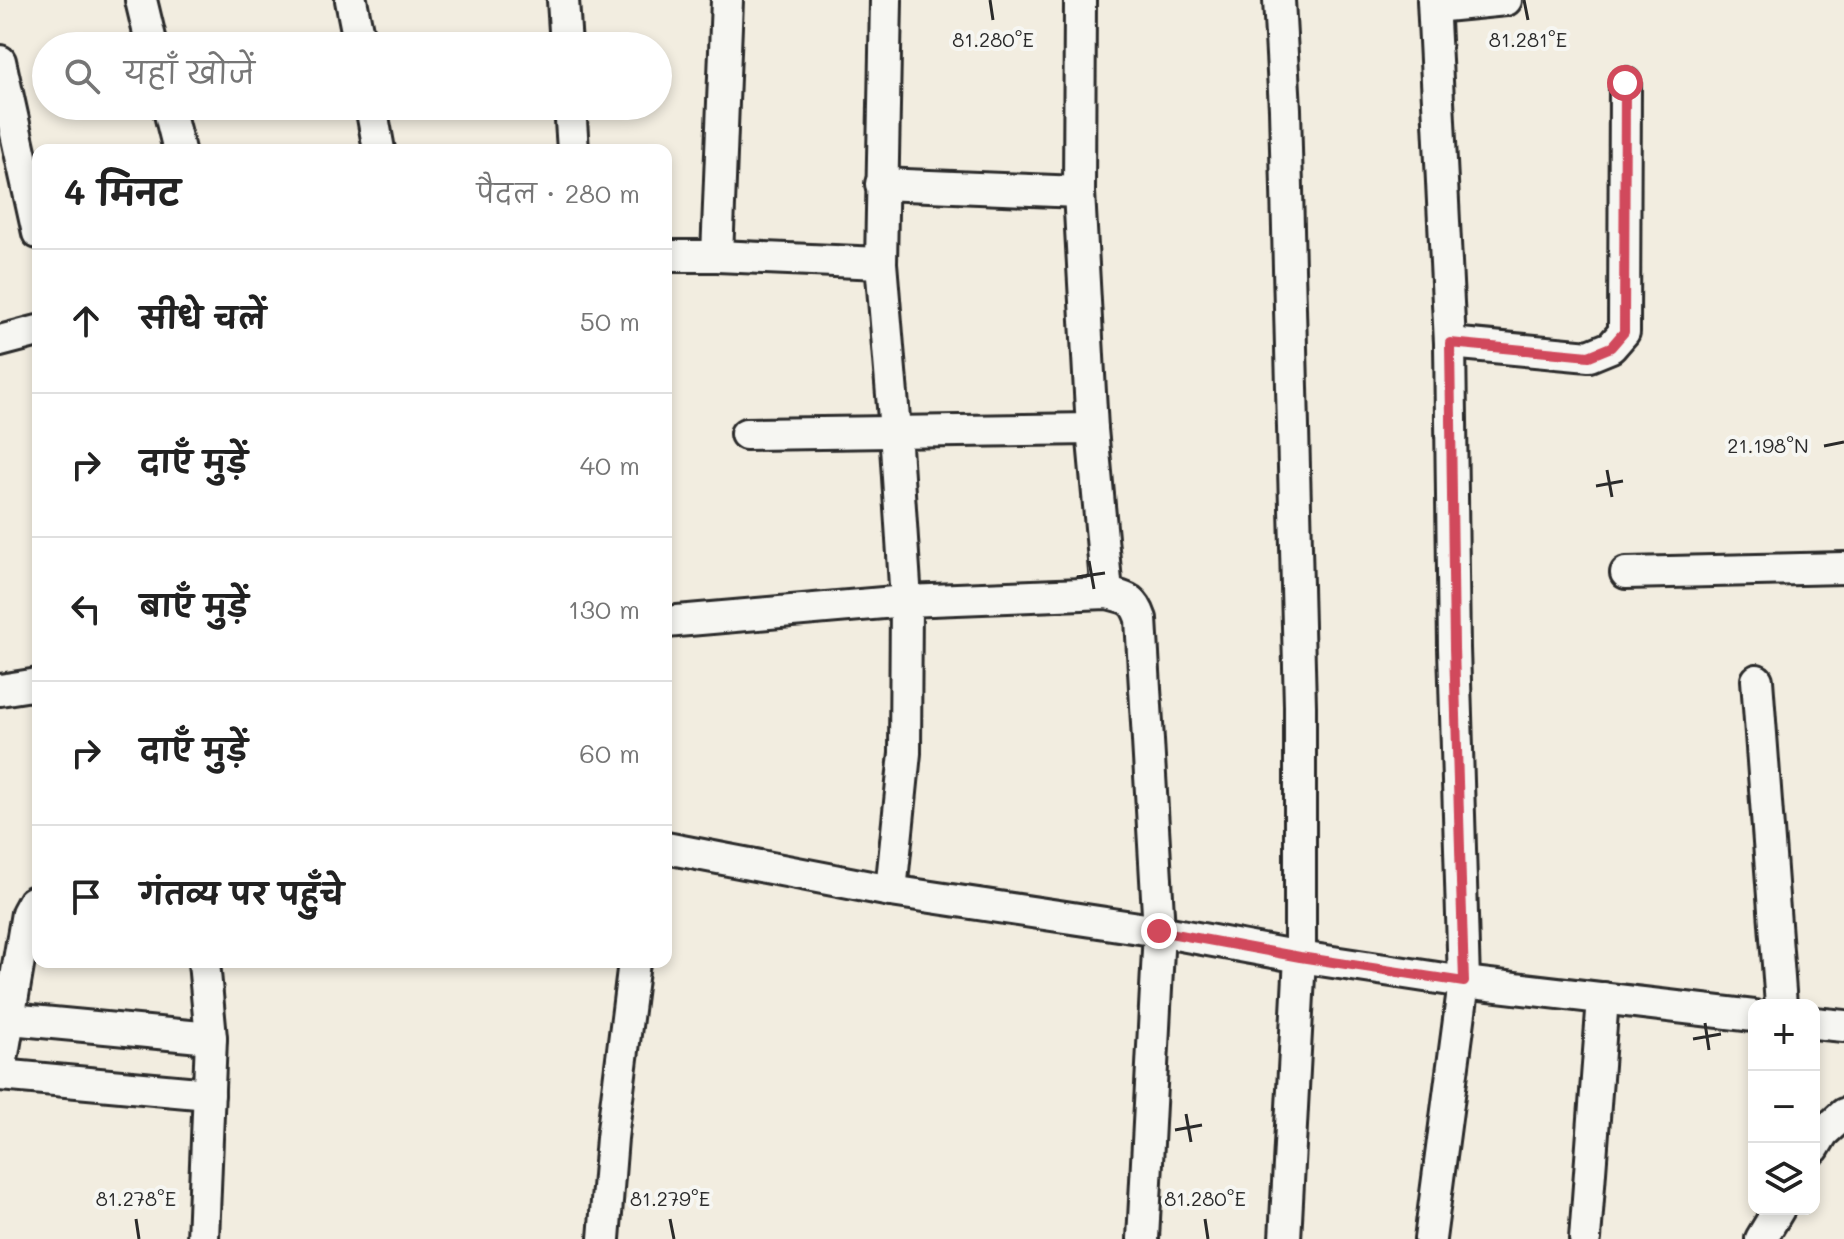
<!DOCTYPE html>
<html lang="hi">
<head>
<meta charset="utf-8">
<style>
	body { margin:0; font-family:Mali,"Playpen Sans Deva",sans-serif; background:#f6f6f6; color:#222 }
	.controls { position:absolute; right:24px; bottom:24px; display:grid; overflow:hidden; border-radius:16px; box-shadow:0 4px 12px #0003 }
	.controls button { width:72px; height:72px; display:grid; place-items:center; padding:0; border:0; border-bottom:2px solid #e0e0e0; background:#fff; color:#222; font:40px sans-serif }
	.stop { position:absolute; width:24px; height:24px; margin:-18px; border:6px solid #d1495b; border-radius:50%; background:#fff }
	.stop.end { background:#d1495b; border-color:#fff; box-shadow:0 2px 8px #0008 }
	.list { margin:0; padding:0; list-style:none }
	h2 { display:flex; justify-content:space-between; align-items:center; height:104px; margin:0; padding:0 32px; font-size:34px }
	h2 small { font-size:26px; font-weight:400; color:#767676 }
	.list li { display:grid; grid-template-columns:52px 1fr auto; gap:24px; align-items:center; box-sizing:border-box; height:144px; padding:0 32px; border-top:2px solid #e0e0e0 }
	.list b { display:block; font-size:30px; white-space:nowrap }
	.list em { font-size:26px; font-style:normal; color:#767676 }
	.icon { flex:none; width:44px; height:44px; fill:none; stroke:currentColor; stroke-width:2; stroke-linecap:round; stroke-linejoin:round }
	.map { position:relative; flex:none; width:1844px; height:1239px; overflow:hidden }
	.search { position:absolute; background:#fff; box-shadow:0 4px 12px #0003; left:32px; top:32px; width:640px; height:88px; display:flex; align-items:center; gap:20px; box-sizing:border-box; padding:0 28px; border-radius:44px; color:#767676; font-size:30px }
	.panel { position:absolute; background:#fff; box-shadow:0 4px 12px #0003; left:32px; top:144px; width:640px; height:824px; border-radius:16px }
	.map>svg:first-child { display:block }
</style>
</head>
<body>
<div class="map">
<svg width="1844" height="1239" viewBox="0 0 1844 1239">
	<rect width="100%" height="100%" fill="#f2ede0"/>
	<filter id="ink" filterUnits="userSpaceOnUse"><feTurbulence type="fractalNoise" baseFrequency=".0125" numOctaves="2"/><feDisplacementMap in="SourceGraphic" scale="16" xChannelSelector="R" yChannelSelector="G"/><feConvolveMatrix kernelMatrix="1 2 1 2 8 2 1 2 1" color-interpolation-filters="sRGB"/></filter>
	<g filter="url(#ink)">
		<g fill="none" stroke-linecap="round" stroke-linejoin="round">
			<g stroke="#2b2b2b" stroke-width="36">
				<g id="minor">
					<path d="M 141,0 L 152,46"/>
					<path d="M 351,0 L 360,46"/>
					<path d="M 563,0 L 566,46"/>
					<path d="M 886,0 L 881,263 L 895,431 L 906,601 L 905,753 L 891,891"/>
					<path d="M 1080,0 L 1079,192 L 1092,429 L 1107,593"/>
					<path d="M 1279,0 L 1285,109 L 1300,706 L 1300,957 L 1285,1239"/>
					<path d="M 1434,7 L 1506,0"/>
					<path d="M 0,61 L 38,233"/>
					<path d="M 168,106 L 179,150"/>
					<path d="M 371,106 L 379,150"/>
					<path d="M 570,106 L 573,150"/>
					<path d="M 881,184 L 1079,192"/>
					<path d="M 666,256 L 717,256 L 881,263"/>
					<path d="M 717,256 L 727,0"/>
					<path d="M 0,341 L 38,331"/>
					<path d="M 1450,343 L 1589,356 L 1611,347 L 1624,332 L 1625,83"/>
					<path d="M 746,434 L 1092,429"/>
					<path d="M 1626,573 L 1844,568"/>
					<path d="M 666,622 L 906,601 L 1107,593 C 1127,598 1134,598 1141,619 L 1159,931 L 1143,1239"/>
					<path d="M 1757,680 L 1781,1005"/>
					<path d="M 0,690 L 38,684"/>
					<path d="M 666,848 L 891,891 L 1159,931 L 1300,957 L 1464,982 L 1754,1016"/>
					<path d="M 0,1018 L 211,1038"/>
					<path d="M 1814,1023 L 1844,1026"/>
					<path d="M 0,1072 L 27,913 L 33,902 L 38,900"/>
					<path d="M 0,1075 L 209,1094"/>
					<path d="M 1814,1148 L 1823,1133 L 1844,1114"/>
					<path d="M 203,1239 L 211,1038 L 204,962"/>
					<path d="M 604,1239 L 612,1138 L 634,962"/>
					<path d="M 1430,1239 L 1464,982 L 1454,648 L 1450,343 L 1433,0"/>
					<path d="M 1585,1239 L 1603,998"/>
					<path d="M 1761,1239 L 1779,1209"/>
				</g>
			</g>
			<use href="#minor" stroke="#f6f6f2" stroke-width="30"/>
		</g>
	</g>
	<g fill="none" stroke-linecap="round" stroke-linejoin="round" filter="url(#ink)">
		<path stroke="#d1495b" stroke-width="10" d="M 1159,931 L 1300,957 L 1464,982 L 1454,648 L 1450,343 L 1589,356 L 1611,347 L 1624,332 L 1625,83"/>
	</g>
	<path fill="none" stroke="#2b2b2b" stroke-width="3" d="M 990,0 L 993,20M 1524,0 L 1528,20M 1824,446 L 1844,442M 1607,470 L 1612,497M 1596,486 L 1623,481M 1089,561 L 1094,589M 1077,577 L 1105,573M 1705,1023 L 1709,1050M 1693,1039 L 1721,1034M 1186,1114 L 1191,1142M 1175,1130 L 1202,1125M 136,1219 L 139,1239M 670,1219 L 674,1239M 1205,1219 L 1208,1239"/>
	<g font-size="20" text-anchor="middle" fill="#2b2b2b" stroke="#f6f6f2" stroke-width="8" stroke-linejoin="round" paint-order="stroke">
		<text x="993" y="47">81.280°E</text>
		<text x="1528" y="47">81.281°E</text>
		<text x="1768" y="453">21.198°N</text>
		<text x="136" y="1206">81.278°E</text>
		<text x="670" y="1206">81.279°E</text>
		<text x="1205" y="1206">81.280°E</text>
	</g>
</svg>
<div class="controls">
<button>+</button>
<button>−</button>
<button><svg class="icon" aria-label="layers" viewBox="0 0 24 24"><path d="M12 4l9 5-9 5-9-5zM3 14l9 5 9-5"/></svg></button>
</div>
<div class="stop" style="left:1625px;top:83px"></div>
<div class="stop end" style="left:1159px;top:931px"></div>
<div class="search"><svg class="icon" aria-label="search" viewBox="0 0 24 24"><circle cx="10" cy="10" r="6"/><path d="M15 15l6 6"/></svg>यहाँ खोजें</div>
<section class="panel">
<h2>4 मिनट<small>पैदल · 280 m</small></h2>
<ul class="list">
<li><svg class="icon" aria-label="ahead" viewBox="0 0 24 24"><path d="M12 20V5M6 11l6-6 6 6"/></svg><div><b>सीधे चलें</b></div><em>50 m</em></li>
<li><svg class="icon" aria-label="right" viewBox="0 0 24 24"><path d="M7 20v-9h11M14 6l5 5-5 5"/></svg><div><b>दाएँ मुड़ें</b></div><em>40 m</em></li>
<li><svg class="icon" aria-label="left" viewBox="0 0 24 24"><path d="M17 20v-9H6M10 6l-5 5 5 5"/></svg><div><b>बाएँ मुड़ें</b></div><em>130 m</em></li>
<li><svg class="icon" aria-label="right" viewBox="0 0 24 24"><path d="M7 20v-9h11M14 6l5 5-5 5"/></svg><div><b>दाएँ मुड़ें</b></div><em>60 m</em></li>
<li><svg class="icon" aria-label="arrive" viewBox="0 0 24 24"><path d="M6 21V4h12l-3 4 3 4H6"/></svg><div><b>गंतव्य पर पहुँचे</b></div></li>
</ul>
</section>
</div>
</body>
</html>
